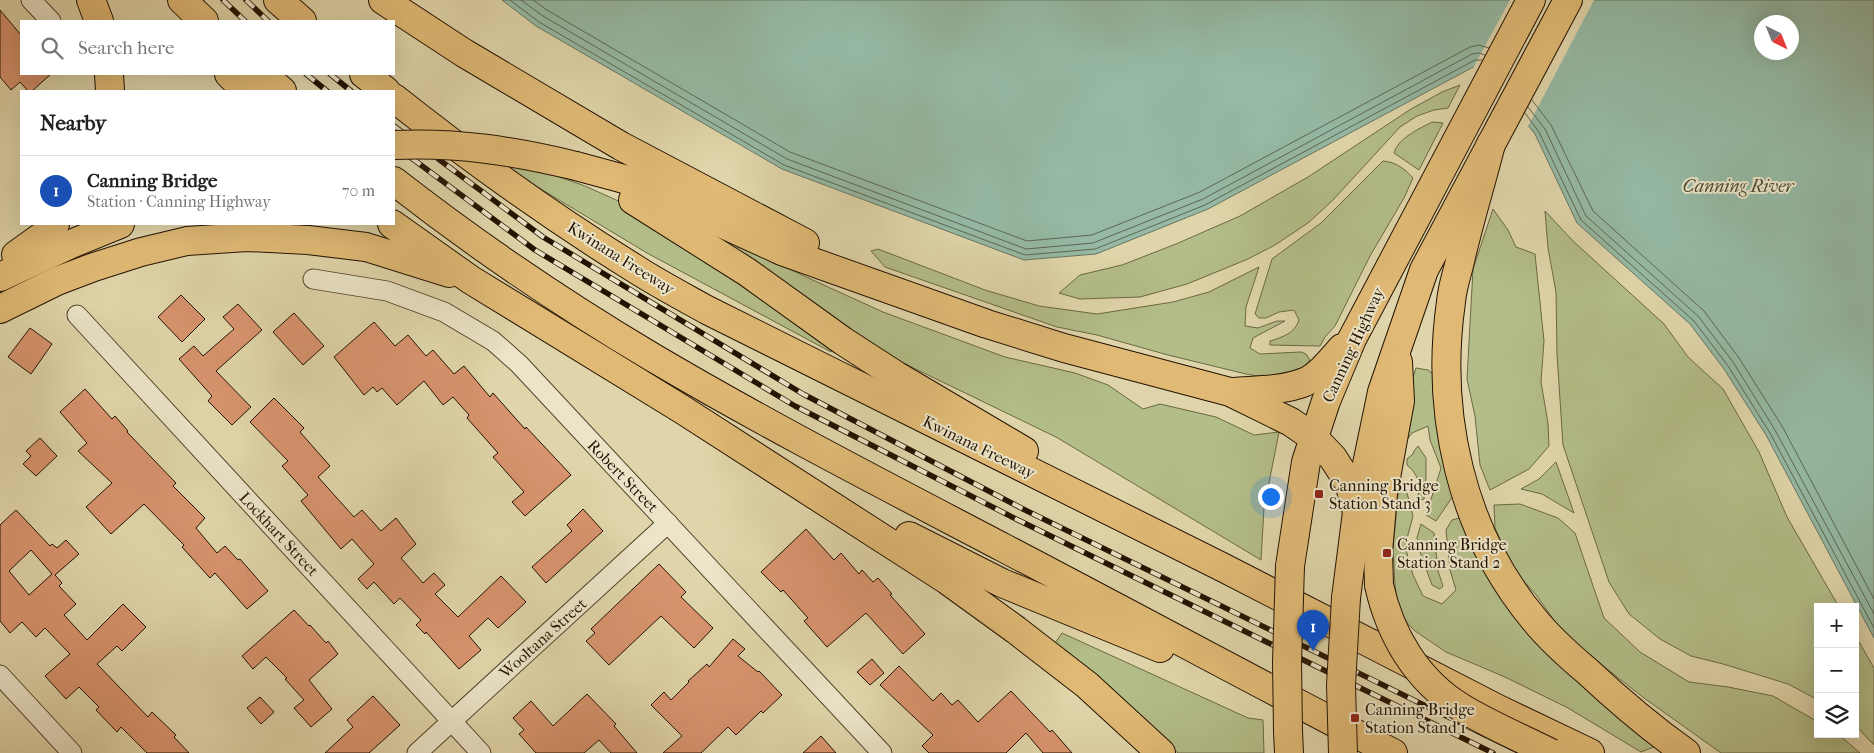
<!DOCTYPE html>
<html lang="en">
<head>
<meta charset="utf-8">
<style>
	body { margin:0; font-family:"IM FELL French Canon",serif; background:#f2f2f2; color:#202124 }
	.controls { position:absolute; right:15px; bottom:15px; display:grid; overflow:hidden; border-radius:0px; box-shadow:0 5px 20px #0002 }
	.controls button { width:45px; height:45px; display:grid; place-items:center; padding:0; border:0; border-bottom:1px solid #e0e0e0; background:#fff; color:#202124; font:25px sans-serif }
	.compass { position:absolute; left:1754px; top:15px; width:45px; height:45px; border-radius:50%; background:#fff; box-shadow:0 5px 20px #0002; rotate:137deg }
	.you { position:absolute; left:1270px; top:496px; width:18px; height:18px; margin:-12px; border:4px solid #fff; border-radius:50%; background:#1a73e8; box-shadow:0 0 0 8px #1a73e833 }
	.badge { display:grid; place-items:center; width:32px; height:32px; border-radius:50%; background:#8f2418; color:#fff; font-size:16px; font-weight:700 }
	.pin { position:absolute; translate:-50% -41px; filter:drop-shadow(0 1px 2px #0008) }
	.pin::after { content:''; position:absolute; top:26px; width:18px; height:15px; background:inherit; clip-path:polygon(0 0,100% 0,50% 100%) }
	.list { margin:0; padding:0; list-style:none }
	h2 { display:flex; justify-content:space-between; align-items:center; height:65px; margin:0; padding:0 20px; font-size:21px }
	h2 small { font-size:16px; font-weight:400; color:#757577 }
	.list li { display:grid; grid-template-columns:32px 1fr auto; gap:15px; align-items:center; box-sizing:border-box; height:70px; padding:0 20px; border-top:1px solid #e0e0e0 }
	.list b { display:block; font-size:19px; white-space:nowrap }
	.list p { margin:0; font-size:16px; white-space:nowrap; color:#757577 }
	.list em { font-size:16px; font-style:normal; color:#757577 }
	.icon { flex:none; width:28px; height:28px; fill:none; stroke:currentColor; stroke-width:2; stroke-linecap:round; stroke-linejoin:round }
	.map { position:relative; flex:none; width:1874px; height:753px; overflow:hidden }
	.search { position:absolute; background:#fff; box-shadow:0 5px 20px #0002; left:20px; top:20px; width:375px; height:55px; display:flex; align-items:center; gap:12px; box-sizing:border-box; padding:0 18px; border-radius:0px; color:#757577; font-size:19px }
	.panel { position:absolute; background:#fff; box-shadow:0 5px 20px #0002; left:20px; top:90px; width:375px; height:135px; border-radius:0px }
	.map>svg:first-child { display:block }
</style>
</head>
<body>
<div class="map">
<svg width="1874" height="753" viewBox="0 0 1874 753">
	<rect width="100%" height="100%" fill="#e0d5aa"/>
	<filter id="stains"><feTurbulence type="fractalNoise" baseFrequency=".004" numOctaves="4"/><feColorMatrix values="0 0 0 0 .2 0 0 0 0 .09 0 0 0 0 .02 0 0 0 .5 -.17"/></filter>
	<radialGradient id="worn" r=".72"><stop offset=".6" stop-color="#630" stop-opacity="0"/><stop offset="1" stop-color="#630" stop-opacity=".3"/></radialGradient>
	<g fill="#b3bd88" stroke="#6b6844">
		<path d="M 1460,85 L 1448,108 L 1434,110 L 1417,116 L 1400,127 L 1333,200 L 1308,223 L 1275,245 L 1248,259 L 1187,284 L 1140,297 L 1080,299 L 1059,293 L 1080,275 L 1122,265 L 1176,244 L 1240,216 L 1308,177 L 1411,109 L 1442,92 Z"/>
		<path d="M 1432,122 L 1443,123 L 1419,170 L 1394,153 C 1398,138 1419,129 1432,122 Z"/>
		<path d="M 1383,161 C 1396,162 1405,169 1413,178 L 1404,198 L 1370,256 L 1335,326 L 1325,337 L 1320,346 L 1270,345 L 1270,341 C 1283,337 1295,333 1299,320 L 1294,310 L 1279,312 L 1266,318 L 1259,318 L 1255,314 L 1272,259 L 1321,223 Z"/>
		<path d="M 512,164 L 540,170 L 585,186 L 634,208 L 834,342 L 831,352 L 647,253 L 506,168 Z"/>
		<path d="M 1493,209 L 1508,230 L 1516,247 L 1535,254 L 1544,341 L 1541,382 L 1548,423 L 1549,446 L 1529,469 L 1490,490 L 1480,465 L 1475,416 L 1467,379 L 1473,269 Z"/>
		<path d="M 1545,211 L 1573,241 L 1664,324 L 1688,357 L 1723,389 L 1759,452 L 1787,517 L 1839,607 L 1818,607 L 1818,700 L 1788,684 L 1723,664 L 1691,656 L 1660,639 L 1629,614 L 1609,582 L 1563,445 L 1557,354 L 1556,292 L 1548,248 Z"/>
		<path d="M 739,244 L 804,276 L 883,312 L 1005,357 L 1075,373 L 1108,385 L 1143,409 L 1160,404 L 1216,417 L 1254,435 L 1279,432 L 1264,508 L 1261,560 L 1056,437 L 895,359 L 825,314 L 735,251 Z"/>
		<path d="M 878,249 L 985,290 L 1039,306 L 1097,314 L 1173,302 L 1209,292 L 1259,267 L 1246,307 L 1245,326 L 1258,328 L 1277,321 L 1285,321 L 1253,338 L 1250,348 L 1260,354 L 1301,352 L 1306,354 L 1310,360 L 1304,367 L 1269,378 L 1246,374 L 1168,355 L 1097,335 L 1057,327 L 885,267 L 871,251 Z"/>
		<path d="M 1416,368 L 1428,370 L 1437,377 L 1438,390 L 1434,401 L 1440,417 L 1453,496 L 1436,521 L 1426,515 L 1441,468 L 1430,440 L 1428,426 L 1412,433 L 1396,456 L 1409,389 Z"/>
		<path d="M 1418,446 L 1426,458 L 1426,477 L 1424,499 L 1418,500 C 1419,484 1420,476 1407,465 L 1407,459 L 1413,454 L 1414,451 Z"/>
		<path d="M 1556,462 L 1574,513 L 1542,494 L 1521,489 L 1539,479 Z"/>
		<path d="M 1402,481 L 1406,489 L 1413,516 L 1405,546 L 1413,575 L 1423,596 L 1442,604 L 1456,590 L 1450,570 L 1446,530 L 1452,520 L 1463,517 L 1656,746 L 1641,752 L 1568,708 L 1505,677 L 1446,652 L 1415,631 L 1399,614 L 1395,586 L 1393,549 L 1398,494 Z"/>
		<path d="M 1520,504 L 1558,518 L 1575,533 L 1604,618 L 1640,652 L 1689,682 L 1728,687 L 1773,696 L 1818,722 L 1818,734 L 1838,734 L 1860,753 L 1721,753 L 1644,698 L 1565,636 L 1537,596 L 1513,569 L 1495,528 L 1494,505 Z"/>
		<path d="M 1421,524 L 1434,533 L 1438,571 L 1443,586 L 1440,589 L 1432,585 L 1420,552 L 1417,538 Z"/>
		<path d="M 1062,633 L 1248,718 L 1263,720 L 1264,753 L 1178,753 L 1053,646 Z"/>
		<path d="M 1855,635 L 1874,668 L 1874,745 L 1855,725 Z"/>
	</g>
	<path fill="#95b9a4" stroke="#677662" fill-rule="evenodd" d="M 502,0 L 1874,0 L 1874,638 L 1766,435 L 1724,369 L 1690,324 L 1577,223 L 1535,134 L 1479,64 L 1208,209 L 1096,254 L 1024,260 L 782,169 L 536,26 ZM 1762,22 L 1792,22 L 1792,52 L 1762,52 Z"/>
	<path fill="#e0d5aa" d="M 1510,0 L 1594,0 L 1527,128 L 1478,67 L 1472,70 Z"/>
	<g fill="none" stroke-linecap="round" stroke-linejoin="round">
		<g stroke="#5c6652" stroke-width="1">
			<path d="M 510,0 L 539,22 L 784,165 L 1025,255 L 1095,249 L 1205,205 L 1475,60 L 1482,60"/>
			<path d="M 521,0 L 543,16 L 787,159 L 1026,249 L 1093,243 L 1203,199 L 1472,54 L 1479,53 L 1485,55"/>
			<path d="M 533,0 L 547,10 L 790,152 L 1027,241 L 1092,235 L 1200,192 L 1470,47 L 1479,45 L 1489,48"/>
			<path d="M 1532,100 L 1551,125 L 1593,211 L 1704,311 L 1739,358 L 1782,426 L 1874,599"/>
			<path d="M 1528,107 L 1545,129 L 1586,216 L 1698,316 L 1733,362 L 1775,430 L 1874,614"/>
			<path d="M 1525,113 L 1539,132 L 1581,220 L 1694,321 L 1728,366 L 1770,433 L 1874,628"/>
		</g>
	</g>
	<g fill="#d8946e" stroke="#231200" fill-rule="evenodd">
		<path d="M 0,10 L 21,35 L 21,74 L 51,74 L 32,91 L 28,91 L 20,82 L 11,90 L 0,77 Z"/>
		<path d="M 181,295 L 205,319 L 182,342 L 158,317 Z"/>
		<path d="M 238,304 L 262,330 L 216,371 L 251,407 L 232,425 L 208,401 L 212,396 L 179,359 L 194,346 L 203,356 L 234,329 L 223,317 Z"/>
		<path d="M 294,313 L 324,346 L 303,365 L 273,332 Z"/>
		<path d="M 374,322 L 395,346 L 408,335 L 426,356 L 433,350 L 454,374 L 464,366 L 490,397 L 493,393 L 525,429 L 526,427 L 571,475 L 525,516 L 512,502 L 524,492 L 493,457 L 498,453 L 467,418 L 469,415 L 453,397 L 443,405 L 424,381 L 397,405 L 382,388 L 377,392 L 373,387 L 364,395 L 334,357 Z"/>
		<path d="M 30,328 L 52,344 L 31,374 L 8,357 Z"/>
		<path d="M 85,389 L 112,419 L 115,416 L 128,431 L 127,432 L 176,483 L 173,486 L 205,518 L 196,528 L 217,553 L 225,546 L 238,560 L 240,559 L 268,591 L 247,609 L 215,573 L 210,578 L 182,547 L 184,545 L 144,504 L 111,534 L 86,507 L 112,483 L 78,451 L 87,443 L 60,412 Z"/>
		<path d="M 274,398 L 304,428 L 300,432 L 330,466 L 318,477 L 354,517 L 362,510 L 381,531 L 396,518 L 416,544 L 401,558 L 423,583 L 434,573 L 445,585 L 435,594 L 458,617 L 501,576 L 526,602 L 498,628 L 488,618 L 469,636 L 481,650 L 459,669 L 426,632 L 425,634 L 416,625 L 421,620 L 400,598 L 394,604 L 374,582 L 367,589 L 358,579 L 374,564 L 352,539 L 341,549 L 301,501 L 308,495 L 282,466 L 288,461 L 250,422 Z"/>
		<path d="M 40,438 L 57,456 L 36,476 L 23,464 L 31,456 L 26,451 Z"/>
		<path d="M 583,509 L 603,531 L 546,583 L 532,567 L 572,531 L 567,525 Z"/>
		<path d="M 16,510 L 50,546 L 52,544 L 57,548 L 66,540 L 79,554 L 55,575 L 62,583 L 59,586 L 76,604 L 64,615 L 87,640 L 123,604 L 146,627 L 122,651 L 117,646 L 97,664 L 148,717 L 152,712 L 176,735 L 174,737 L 189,753 L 147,753 L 121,727 L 117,732 L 96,710 L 99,707 L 79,687 L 66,699 L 45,676 L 70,654 L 45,628 L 36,637 L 22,622 L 10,633 L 0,621 L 0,525 ZM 31,550 L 52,574 L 29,595 L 9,571 Z"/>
		<path d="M 806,529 L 834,560 L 841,553 L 859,574 L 862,570 L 873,582 L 878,578 L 892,594 L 890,595 L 925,634 L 903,654 L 866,613 L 827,647 L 804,621 L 808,618 L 783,590 L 781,592 L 761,572 Z"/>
		<path d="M 659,564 L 686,592 L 681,597 L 713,628 L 694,648 L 661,616 L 609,665 L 586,641 L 595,633 L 591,629 Z"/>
		<path d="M 294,610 L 309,626 L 310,625 L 326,643 L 328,641 L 338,654 L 309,680 L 332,709 L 311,727 L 294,708 L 304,700 L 285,679 L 287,678 L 266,657 L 253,669 L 242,656 Z"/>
		<path d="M 733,639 L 745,649 L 738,656 L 758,672 L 759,671 L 782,695 L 763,713 L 761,711 L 736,735 L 728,727 L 701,753 L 663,753 L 682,736 L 651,705 L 664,692 L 671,700 L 689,682 L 688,681 L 707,664 L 709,667 Z"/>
		<path d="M 872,659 L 884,673 L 870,685 L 857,672 Z"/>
		<path d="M 899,666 L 933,701 L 941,693 L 952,705 L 958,700 L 978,722 L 1011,691 L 1050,732 L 1052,730 L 1072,753 L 1043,753 L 1026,733 L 1006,753 L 929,753 L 922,746 L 933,735 L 880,685 Z"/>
		<path d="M 587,694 L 616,724 L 614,726 L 637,753 L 611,753 L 599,740 L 584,753 L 536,753 L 519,734 L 524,730 L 513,718 L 531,701 L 553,726 Z"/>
		<path d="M 373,696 L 400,725 L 369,753 L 325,753 L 353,727 L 347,720 Z"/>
		<path d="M 260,697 L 274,712 L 261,724 L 247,708 Z"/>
		<path d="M 821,736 L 836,753 L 803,753 Z"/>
	</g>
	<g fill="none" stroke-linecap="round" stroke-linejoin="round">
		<g stroke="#52432a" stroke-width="21">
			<g id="minor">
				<path d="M 31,0 L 51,21"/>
				<path d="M 313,279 L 387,291 L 444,312 L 493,341 L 519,364 L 882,753"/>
				<path d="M 77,315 L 481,753"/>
				<path d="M 0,675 L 72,753"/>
				<path d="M 417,753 L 668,523"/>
			</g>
		</g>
		<g stroke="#231200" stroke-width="30">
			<g id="highway">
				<path d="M 91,0 L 99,21"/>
				<path d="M 182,0 L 204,21"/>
				<path d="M 278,0 L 302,21"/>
				<path d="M 383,0 L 464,53 L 621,146 L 805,243"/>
				<path d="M 109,74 L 110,91"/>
				<path d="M 229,74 L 246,91"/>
				<path d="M 262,74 L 282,91"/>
				<path d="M 364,74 L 386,91"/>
				<path d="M 394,98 C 471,159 550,216 634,268 C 657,283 682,296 707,310 L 1222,567 L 1500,710 L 1590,753"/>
				<path d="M 1491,144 C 1481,183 1469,222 1460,261 C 1457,274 1452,288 1451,302 C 1435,413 1461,531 1533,618 C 1549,638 1568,655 1587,671 C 1618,700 1651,728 1686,753"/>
				<path d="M 576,166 L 624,179 L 782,251 L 987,324 L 1064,348 L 1230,392 L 1291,422 L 1314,438 L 1333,458 L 1349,483 L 1357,512"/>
				<path d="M 394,181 C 476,245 563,304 652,357 C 767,425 886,486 1004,548 C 1134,616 1263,686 1393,753"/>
				<path d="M 633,200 L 747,272 L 843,341 L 897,376 L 1024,451"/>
				<path d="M 392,224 L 471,280 L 683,410 L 947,580 L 1016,630 L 1087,685 L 1161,753"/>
				<path d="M 16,255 L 44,235 L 55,224"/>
				<path d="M 0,277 L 71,244 L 120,224"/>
				<path d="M 0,309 L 57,281 L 94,267 L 141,252 L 187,241 L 247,237 L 308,240 L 366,247 L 449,273"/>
				<path d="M 1232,392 C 1255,390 1283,391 1305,382 C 1320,375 1331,360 1342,348"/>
				<path d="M 909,536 L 1002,583 L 1160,648"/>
				<path d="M 1290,566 L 1306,462 L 1326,401 L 1352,339 L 1531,0"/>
				<path d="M 1379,585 L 1378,552 L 1383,494 L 1400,401 L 1398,362"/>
				<path d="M 1346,598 L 1357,512 L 1382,392 L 1424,270 L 1568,0"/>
				<path d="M 1288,731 L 1289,753"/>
			</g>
		</g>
		<use href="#minor" stroke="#ebe4c8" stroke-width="19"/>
		<use href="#highway" stroke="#e0ba75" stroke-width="28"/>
		<g stroke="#231200" stroke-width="5.5">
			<g id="rail">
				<path d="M 223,0 L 245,21"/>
				<path d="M 246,0 L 268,21"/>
				<path d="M 306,74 L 327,91"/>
				<path d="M 330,74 L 351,91"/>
				<path d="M 394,126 L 543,237 L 803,394 L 1025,510 L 1522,753"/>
				<path d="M 394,145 L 535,250 L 795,406 L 1018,520 L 1493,753"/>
			</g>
		</g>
		<use href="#rail" stroke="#ebe4c8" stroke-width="4" stroke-dasharray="11" stroke-linecap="butt"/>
		<g stroke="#231200" stroke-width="30" stroke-linecap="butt">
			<g id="highway-bridge">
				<path d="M 394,145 C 457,142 514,151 576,166"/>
				<path d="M 1379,585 C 1390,635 1417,681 1462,708 C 1490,725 1521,738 1551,753"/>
				<path d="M 1288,731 L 1287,662 L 1290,566"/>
				<path d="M 1343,753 L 1341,685 L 1346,598"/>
			</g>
		</g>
		<use href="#highway-bridge" stroke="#e0ba75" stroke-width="28"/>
	</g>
	<g fill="#8f2418" stroke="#ebe4c8" stroke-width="2">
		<rect x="1314" y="489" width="10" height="10" rx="2.5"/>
		<rect x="1382" y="548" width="10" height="10" rx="2.5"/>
		<rect x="1350" y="713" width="10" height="10" rx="2.5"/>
	</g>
	<g text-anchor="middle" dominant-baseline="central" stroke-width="4" stroke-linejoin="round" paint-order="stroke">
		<g font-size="16" fill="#231200" stroke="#ebe4c8">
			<text transform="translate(621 258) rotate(32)">Kwinana Freeway</text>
			<text transform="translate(1353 345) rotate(-65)">Canning Highway</text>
			<text transform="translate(979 447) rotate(26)">Kwinana Freeway</text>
			<text transform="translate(623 476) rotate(46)">Robert Street</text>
			<text transform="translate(279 534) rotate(47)">Lockhart Street</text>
			<text transform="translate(543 638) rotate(-42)">Wooltana Street</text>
		</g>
		<g font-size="16" fill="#231200" stroke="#ebe4c8" text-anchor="start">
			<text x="1329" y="485">Canning Bridge<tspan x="1329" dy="18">Station Stand 3</tspan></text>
			<text x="1397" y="544">Canning Bridge<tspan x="1397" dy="18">Station Stand 2</tspan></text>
			<text x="1365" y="709">Canning Bridge<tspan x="1365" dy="18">Station Stand 1</tspan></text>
		</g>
		<g font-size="18" font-style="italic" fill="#4b4c39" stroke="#ebe4c8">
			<text x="1738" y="186">Canning River</text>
		</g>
	</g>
	<rect width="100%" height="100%" filter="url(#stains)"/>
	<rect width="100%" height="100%" fill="url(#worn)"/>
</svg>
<div class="controls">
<button>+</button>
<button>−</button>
<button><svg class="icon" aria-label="layers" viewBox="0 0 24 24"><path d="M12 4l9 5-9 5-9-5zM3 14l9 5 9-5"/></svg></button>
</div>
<svg class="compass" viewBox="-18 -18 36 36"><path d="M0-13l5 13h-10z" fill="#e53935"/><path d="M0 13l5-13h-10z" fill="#757577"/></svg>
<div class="you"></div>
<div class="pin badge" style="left:1313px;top:651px;background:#1a4fb4">1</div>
<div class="search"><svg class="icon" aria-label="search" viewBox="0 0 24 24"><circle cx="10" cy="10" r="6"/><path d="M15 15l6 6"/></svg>Search here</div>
<section class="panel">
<h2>Nearby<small></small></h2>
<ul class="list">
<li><span class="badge" style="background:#1a4fb4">1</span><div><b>Canning Bridge</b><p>Station · Canning Highway</p></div><em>70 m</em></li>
</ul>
</section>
</div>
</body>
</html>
